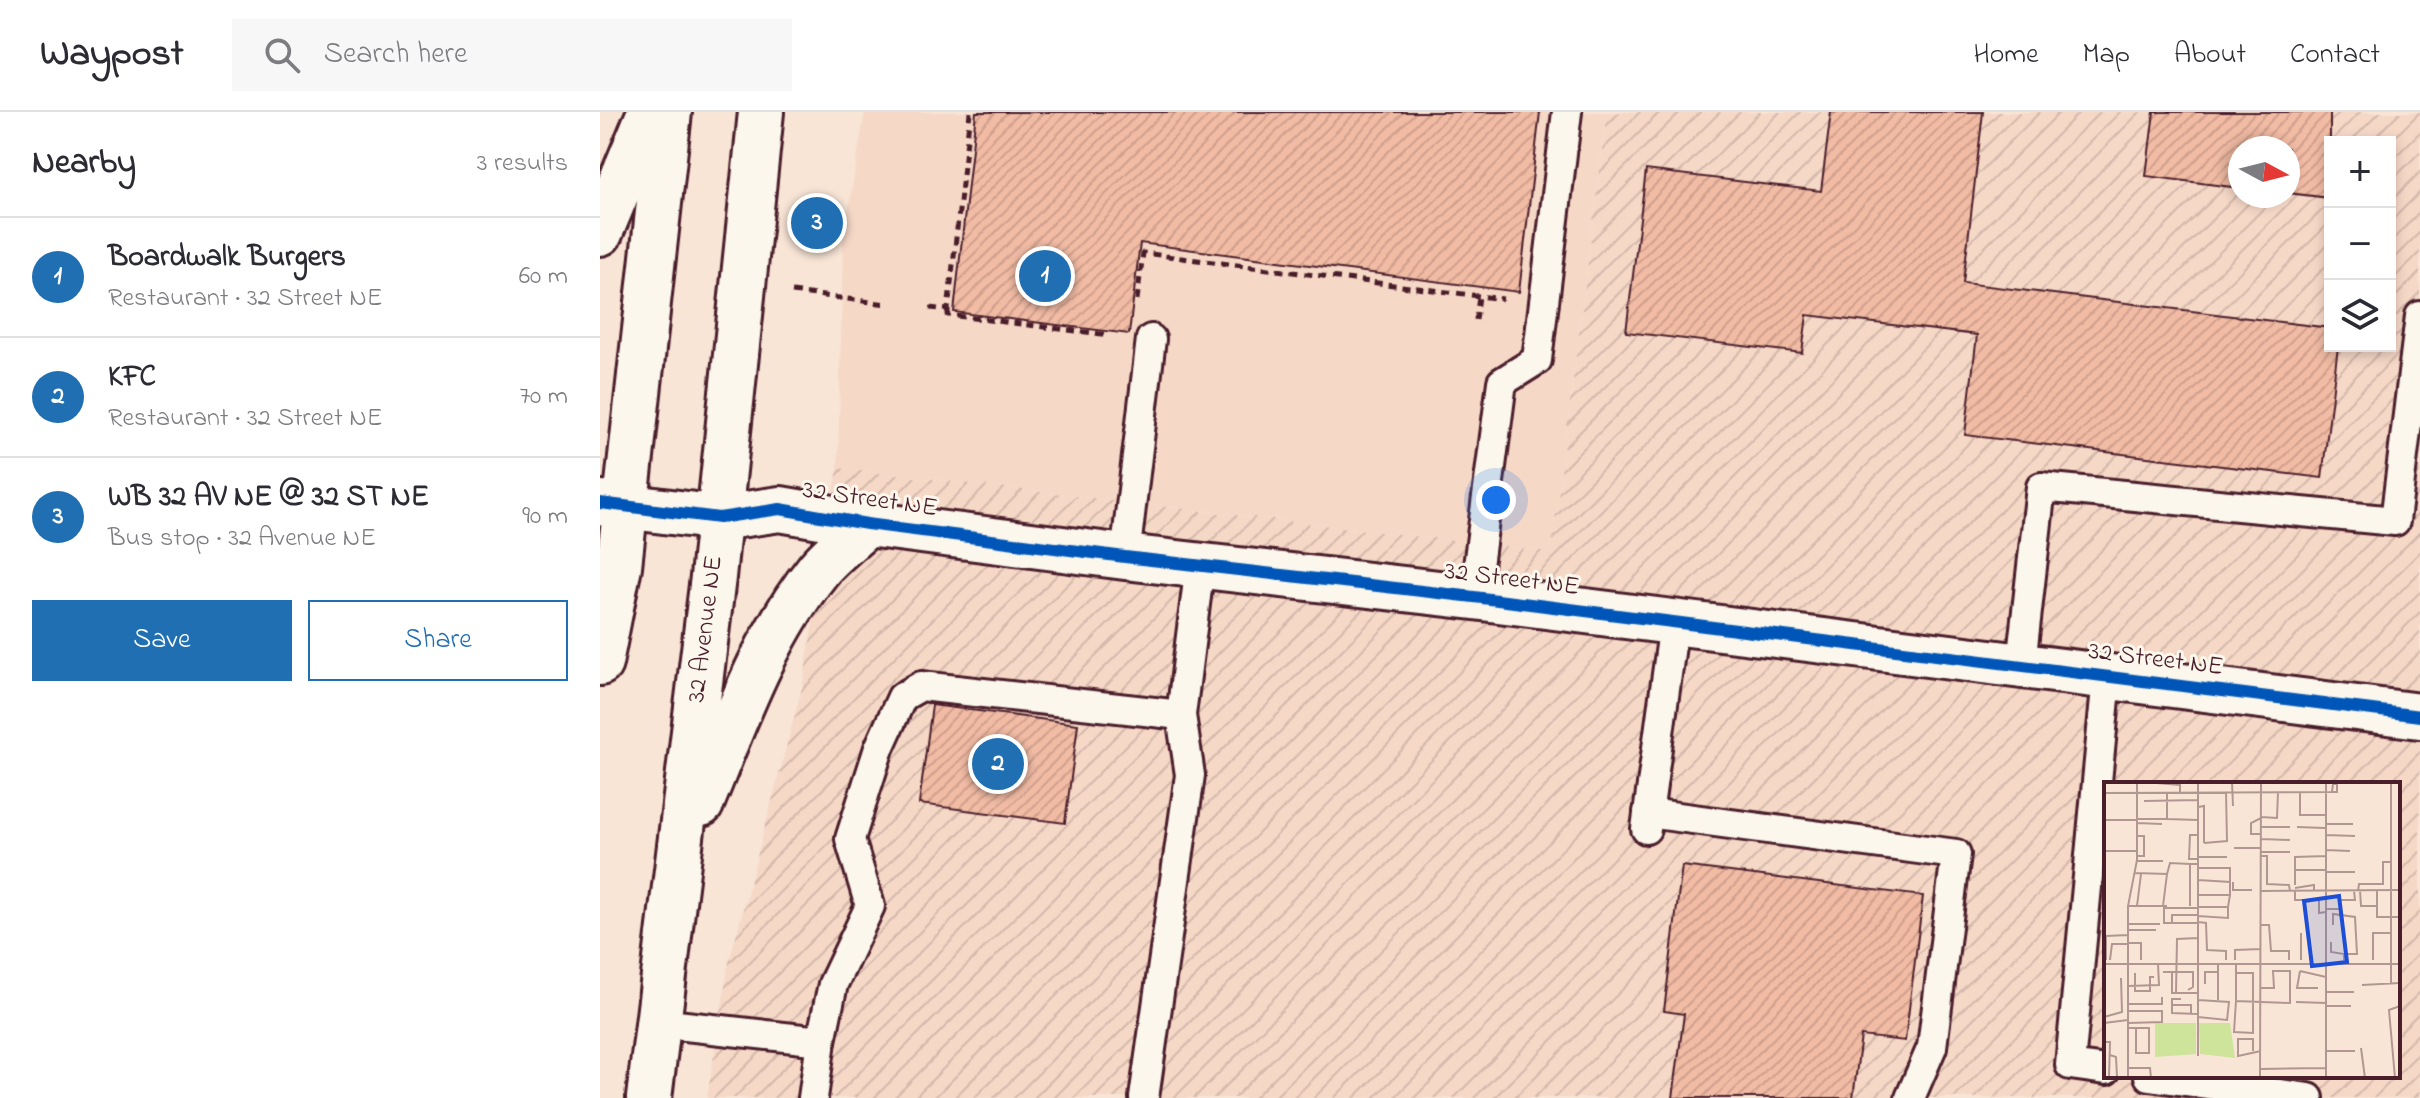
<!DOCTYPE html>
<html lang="en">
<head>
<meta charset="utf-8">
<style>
	body { margin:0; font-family:"Indie Flower",sans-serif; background:#f7f7f7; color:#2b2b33 }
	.controls { position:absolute; right:24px; top:24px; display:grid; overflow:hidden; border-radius:0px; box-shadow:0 4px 12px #0003 }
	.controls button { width:72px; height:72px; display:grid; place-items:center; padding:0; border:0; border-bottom:2px solid #e1e1e2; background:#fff; color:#2b2b33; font:40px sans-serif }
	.compass { position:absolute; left:1628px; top:24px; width:72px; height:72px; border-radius:50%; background:#fff; box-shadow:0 4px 12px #0003; rotate:97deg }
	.you { position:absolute; left:896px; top:388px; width:28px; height:28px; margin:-20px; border:6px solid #fff; border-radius:50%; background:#1a73e8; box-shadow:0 0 0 12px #1a73e833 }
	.badge { display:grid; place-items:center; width:52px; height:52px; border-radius:50%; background:#1f6fb2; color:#fff; font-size:26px; font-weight:700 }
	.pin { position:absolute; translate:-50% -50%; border:4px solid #fff; box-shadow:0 2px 8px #0006 }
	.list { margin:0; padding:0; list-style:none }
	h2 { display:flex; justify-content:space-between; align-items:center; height:104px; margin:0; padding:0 32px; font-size:34px }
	h2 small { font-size:26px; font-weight:400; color:#7c7c81 }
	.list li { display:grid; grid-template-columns:52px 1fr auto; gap:24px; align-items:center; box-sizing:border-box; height:120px; padding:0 32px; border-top:2px solid #e1e1e2 }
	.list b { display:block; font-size:30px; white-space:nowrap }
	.list p { margin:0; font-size:26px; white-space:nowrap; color:#7c7c81 }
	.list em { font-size:26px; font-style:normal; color:#7c7c81 }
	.actions { display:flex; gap:16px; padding:24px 32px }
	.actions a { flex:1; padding:18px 0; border:2px solid #1f6fb2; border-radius:0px; text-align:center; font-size:28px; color:#1f6fb2 }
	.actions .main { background:#1f6fb2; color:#fff }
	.icon { flex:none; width:44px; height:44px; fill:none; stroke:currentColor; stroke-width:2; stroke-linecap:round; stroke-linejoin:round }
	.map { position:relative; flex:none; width:1820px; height:986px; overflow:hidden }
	header { display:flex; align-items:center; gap:48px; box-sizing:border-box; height:112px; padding:0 40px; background:#fff; border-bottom:2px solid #e1e1e2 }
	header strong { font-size:38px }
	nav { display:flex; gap:44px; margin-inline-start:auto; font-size:28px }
	.search { width:560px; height:72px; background:#f7f7f7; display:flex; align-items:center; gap:20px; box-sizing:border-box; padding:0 28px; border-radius:0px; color:#7c7c81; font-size:30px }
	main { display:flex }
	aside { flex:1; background:#fff }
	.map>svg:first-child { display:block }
</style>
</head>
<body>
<header>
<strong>Waypost</strong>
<div class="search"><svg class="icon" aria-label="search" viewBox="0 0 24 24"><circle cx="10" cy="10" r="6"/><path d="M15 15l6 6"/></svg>Search here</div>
<nav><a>Home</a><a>Map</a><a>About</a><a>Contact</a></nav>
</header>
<main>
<aside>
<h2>Nearby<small>3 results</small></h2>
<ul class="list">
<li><span class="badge">1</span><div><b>Boardwalk Burgers</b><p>Restaurant · 32 Street NE</p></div><em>60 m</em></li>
<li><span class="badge">2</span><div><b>KFC</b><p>Restaurant · 32 Street NE</p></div><em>70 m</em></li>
<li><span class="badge">3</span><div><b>WB 32 AV NE @ 32 ST NE</b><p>Bus stop · 32 Avenue NE</p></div><em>90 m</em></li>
</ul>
<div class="actions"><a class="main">Save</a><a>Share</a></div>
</aside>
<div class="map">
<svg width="1820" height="986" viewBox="0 0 1820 986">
	<defs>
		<pattern id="industrial-furrows" width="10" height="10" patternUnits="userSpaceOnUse" patternTransform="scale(2)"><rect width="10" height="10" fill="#f6d8c7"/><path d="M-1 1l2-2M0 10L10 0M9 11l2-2" fill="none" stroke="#d4b9ab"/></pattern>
		<pattern id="building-hatch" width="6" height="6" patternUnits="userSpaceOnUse" patternTransform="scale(2)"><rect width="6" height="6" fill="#f1bba4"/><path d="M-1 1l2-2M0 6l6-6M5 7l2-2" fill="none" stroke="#d0a08d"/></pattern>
	</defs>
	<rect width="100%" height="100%" fill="#f8e5d6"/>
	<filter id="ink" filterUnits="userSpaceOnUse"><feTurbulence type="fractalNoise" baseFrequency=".0125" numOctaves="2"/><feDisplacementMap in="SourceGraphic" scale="16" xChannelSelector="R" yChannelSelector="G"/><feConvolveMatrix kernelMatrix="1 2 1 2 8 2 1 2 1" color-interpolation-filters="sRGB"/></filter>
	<g filter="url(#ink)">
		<path fill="#f6d8c7" d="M 265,0 L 1007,0 L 951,440 L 238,356 L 243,130 Z"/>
		<path fill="url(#industrial-furrows)" fill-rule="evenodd" d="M 1007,0 L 1820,0 L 1820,986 L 107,986 L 129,850 L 203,572 L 238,356 L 951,440 ZM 1730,30 L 1790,30 L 1790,234 L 1730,234 ZM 1640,36 L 1688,36 L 1688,84 L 1640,84 ZM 1506,672 L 1798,672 L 1798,964 L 1506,964 Z"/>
		<g fill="url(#building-hatch)" stroke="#4a1f2b" stroke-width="2">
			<path d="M 376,0 L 940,0 L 919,180 L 540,131 L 529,222 L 354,200 Z"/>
			<path d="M 1231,0 L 1383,0 L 1363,171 L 1730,216 L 1730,234 L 1738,234 L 1722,366 L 1365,323 L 1377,223 L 1207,203 L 1202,241 L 1026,220 L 1046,58 L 1221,79 Z"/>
			<path d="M 1554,0 L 1730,0 L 1730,86 L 1688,81 L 1688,36 L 1640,36 L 1640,76 L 1546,64 Z"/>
			<path d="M 332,593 L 478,612 L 465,711 L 319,692 Z"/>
			<path d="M 1082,754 L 1323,784 L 1305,929 L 1261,924 L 1253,986 L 1073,986 L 1084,902 L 1064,899 Z"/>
		</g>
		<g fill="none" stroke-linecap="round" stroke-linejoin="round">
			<g stroke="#4a1f2b" stroke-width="34">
				<g id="lane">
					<path d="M 525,445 L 551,227"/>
					<path d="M 874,485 L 902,270 L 937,248 L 967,0"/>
					<path d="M 1421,552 L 1441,375 L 1795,409 L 1820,204"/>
					<path d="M 1048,701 L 1356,742 L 1332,935 L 1310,986"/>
					<path d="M 1046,717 L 1074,511"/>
					<path d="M 58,911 L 221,929 L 233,872 L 270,794 L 250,727 L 279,636 L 302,585 L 321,574 L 581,603"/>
					<path d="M 1506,958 L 1470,953 L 1507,565"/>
					<path d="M 1549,964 L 1709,986"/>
					<path d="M 213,986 L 221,929"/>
					<path d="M 544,986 L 590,663 L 581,603 L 600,453"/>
				</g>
			</g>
			<g stroke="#4a1f2b" stroke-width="50">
				<g id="secondary">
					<path d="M 0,121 L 50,0"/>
					<path d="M 0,391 L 119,406 L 180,397 L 267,412 L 525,445 L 874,485 L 1820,604"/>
					<path d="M 0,551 L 19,454 L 69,0"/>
					<path d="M 101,692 C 134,612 163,527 218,458 C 232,441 251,427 267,412"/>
					<path d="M 49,986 L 113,465 L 161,0"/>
				</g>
			</g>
			<g stroke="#4a1f2b" stroke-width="5" stroke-dasharray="8 6" stroke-linecap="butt">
				<path d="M 192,180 L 288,192"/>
				<path d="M 537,188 L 543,141 L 903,187"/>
				<path d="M 330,196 L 348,198 L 370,0"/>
				<path d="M 348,198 L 348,203 L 509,223"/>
				<path d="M 876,208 L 879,184"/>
			</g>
			<use href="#lane" stroke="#fbf7ec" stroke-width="28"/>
			<use href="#secondary" stroke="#fbf7ec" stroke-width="44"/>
			<g stroke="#fbf7ec" stroke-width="17">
				<path id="cycleway" d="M 0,391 L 119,406 L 180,397 L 267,412 L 525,445 L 874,485 L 1820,604"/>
			</g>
			<use href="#cycleway" stroke="#0057b8" stroke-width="12"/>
		</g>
	</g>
	<g text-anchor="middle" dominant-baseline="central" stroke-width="6" stroke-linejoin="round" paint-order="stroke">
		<g font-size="26" fill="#4a1f2b" stroke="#fbf7ec">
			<text transform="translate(270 388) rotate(8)">32 Street NE</text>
			<text transform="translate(912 468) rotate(7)">32 Street NE</text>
			<text transform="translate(106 517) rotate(-83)">32 Avenue NE</text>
			<text transform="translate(1556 548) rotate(7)">32 Street NE</text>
		</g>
	</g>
	<g transform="translate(1504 670)">
		<rect width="296" height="296" fill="#f8e5d6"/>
		<path d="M 51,241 L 92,241 L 92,272 L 51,275 ZM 95,241 L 126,241 L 131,276 L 96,272 Z" fill="#cde49a"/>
		<path fill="none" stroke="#b29692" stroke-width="2" d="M 40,0 L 76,3 L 76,10M 94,0 L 94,274M 128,0 L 129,24M 222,0 L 222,296M 229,2 L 233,2 L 233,10 L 228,10 ZM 63,10 L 63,37 L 94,38M 196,10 L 196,33 L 221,33M 0,11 L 228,10M 40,19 L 94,18M 94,25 L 100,24 L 100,61M 157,35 L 173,36 L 174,10M 157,36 L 147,41 L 147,52 L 157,52M 33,37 L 63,37M 0,38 L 33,38M 33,41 L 58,42M 221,42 L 249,42M 157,45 L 186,45M 193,45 L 221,46M 94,53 L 86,53 L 85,77 L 94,77M 222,53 L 251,54M 33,54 L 40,54 L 40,74 L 33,74M 157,57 L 186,58M 100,61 L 123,59 L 122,10M 130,66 L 157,66M 222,68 L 246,69M 0,69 L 33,69M 157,70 L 186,70M 157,74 L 163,74 L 163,102 L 185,103 L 186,109M 94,75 L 123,75M 33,79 L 59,79M 94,86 L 126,86 L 126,100M 191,88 L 191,75 L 222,74M 222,90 L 251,90M 31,91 L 63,92 L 59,124M 63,92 L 66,81 L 86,82M 94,98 L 126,100 L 126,113M 129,100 L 129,108 L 148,108M 191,103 L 191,88 L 222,88M 191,106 L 210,103 L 210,109M 256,108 L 257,124 L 273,124M 273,108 L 273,135 L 296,135M 157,109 L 296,108M 191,109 L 191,118 L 215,118 L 215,131 L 222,130M 254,109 L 255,102 L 279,102 L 279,80 L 287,80M 94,113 L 126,113 L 124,125M 24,124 L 63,124M 33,124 L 37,92M 86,124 L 86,82 L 94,82M 94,125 L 124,125 L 124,136 L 94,134M 94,126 L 60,126 L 60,141 L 94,141M 222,127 L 236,127 L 236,118 L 251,118 L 250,109M 94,140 L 102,141 L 103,168 L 122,169 L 122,178M 68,141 L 68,133 L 94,133M 24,142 L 56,142M 157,143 L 165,143 L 167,169 L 185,169 L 185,178M 229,143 L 229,132 L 251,135 L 253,172 L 240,172M 24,148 L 52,148M 197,151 L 197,178M 94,156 L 73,157 L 72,211 L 94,211M 227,160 L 227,170 L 240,172 L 240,178M 24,161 L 37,161 L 37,178M 2,178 L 2,154 L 24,153M 6,178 L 8,162 L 24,162M 131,178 L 131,168 L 157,167M 269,178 L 269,151 L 287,151M 0,182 L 296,182M 132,182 L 132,219 L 186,221 L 186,189 L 169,189 L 170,206 L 157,206M 196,189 L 193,206 L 214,206M 196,189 L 222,195M 59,190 L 89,190 L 89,205 L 84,208M 68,190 L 68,211 L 72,211M 31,191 L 31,209 L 46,209 L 46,195 L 50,195M 287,201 L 287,0M 101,202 L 101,190 L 114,190M 258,203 L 296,201M 24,204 L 55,203 L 54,182M 222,210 L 250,210M 77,217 L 68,217 L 68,231 L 94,232M 114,218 L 114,182M 132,219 L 130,250 L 149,251 L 149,191 L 132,191M 192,220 L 222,221M 24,222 L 58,222 L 58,215M 68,223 L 87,223 L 87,232M 222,224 L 247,224M 24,229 L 58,229 L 58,240 L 24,241M 0,235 L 18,230 L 17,196M 94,235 L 123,238 L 125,220 L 94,218M 0,241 L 24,238M 24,246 L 32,246 L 32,271 L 45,271 L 45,246 L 32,246M 0,260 L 6,260 L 5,295M 257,266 L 261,296M 149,269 L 149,257 L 134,257 L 134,274 L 157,269M 222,269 L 251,269M 6,273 L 12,275 L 13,295M 24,286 L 46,286 L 47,296M 157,287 L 222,286M 24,296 L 24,124 L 33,78 L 33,0M 156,296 L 157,0M 291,296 L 285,228 L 296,224"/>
		<path fill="#1d4ed8" fill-opacity="0.15" stroke="#1d4ed8" stroke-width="4" d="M 235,114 L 243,180 L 208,184 L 200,119 Z"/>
		<rect width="296" height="296" fill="none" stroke="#4a1f2b" stroke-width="4"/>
	</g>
</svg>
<div class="controls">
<button>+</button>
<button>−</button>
<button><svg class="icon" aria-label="layers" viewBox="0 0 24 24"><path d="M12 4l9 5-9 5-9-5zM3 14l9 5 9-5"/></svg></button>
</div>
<svg class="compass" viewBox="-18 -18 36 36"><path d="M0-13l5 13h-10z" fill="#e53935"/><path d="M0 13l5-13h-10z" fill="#7c7c81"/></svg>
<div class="you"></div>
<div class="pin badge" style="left:445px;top:164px">1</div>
<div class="pin badge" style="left:398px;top:652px">2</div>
<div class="pin badge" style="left:217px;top:111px">3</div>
</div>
</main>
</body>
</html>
